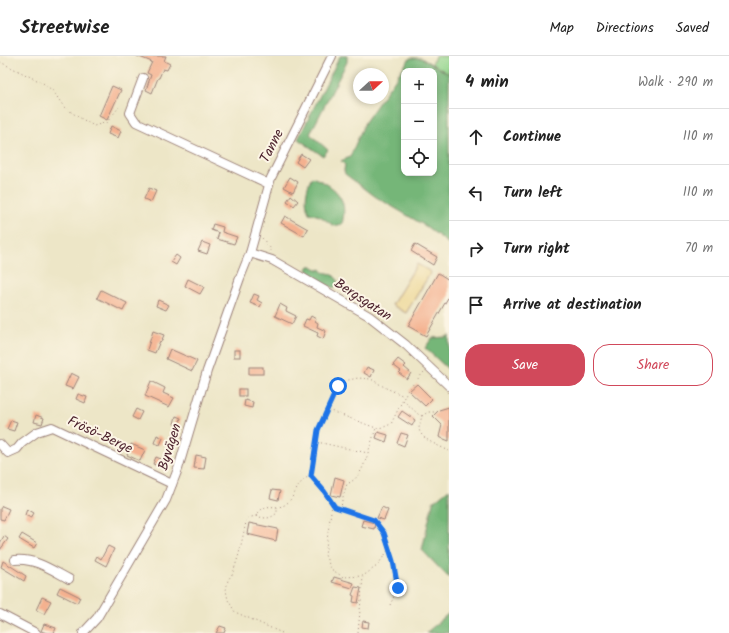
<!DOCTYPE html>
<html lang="en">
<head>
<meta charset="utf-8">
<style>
	body { margin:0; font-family:Kalam,sans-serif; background:#f2f2f2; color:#222 }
	.controls { position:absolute; right:12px; top:12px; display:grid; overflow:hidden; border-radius:8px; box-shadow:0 2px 6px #0003 }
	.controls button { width:36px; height:36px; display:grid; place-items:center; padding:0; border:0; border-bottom:1px solid #e0e0e0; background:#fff; color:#222; font:20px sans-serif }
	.compass { position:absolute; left:353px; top:12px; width:36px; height:36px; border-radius:50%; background:#fff; box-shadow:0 2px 6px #0003; rotate:69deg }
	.stop { position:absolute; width:12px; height:12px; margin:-9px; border:3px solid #1a73e8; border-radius:50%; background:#fff }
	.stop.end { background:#1a73e8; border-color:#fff; box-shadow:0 1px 4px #0008 }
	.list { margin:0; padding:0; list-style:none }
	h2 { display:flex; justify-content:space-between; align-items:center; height:52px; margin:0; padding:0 16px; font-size:17px }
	h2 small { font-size:13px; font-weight:400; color:#767676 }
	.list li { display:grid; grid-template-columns:26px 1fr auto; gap:12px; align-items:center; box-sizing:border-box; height:56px; padding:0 16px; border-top:1px solid #e0e0e0 }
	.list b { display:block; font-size:15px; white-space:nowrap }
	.list em { font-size:13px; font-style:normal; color:#767676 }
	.actions { display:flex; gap:8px; padding:12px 16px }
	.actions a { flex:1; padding:9px 0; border:1px solid #d1495b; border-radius:16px; text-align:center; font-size:14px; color:#d1495b }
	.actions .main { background:#d1495b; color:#fff }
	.icon { flex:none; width:22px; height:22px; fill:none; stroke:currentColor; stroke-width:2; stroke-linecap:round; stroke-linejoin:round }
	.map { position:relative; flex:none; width:449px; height:577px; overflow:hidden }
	header { display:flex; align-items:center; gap:24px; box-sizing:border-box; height:56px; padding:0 20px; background:#fff; border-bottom:1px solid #e0e0e0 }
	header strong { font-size:19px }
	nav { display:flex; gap:22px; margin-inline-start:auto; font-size:14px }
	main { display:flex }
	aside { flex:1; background:#fff }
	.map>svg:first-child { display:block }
</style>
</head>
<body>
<header>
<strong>Streetwise</strong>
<nav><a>Map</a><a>Directions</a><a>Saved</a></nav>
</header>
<main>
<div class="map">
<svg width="449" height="577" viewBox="0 0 449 577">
	<rect width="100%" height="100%" fill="#fcf5e5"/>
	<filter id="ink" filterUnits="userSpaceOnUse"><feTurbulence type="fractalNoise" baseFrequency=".025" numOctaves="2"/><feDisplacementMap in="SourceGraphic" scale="8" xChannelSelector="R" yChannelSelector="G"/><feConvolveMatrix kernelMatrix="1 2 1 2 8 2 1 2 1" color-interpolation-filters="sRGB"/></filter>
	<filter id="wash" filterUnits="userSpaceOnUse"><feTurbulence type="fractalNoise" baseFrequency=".012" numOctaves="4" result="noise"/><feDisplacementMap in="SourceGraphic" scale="16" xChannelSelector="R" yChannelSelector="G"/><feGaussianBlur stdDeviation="0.9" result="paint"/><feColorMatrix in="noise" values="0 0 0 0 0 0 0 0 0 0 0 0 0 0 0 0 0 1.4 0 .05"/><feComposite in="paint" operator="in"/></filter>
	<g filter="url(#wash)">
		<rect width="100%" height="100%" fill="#ede6c7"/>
		<path fill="#92d58d" stroke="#6e7a5c" d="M 435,0 L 449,0 L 449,18 L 432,8 Z"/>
		<g fill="#75b678" stroke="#606a52" fill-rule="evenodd">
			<path d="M 340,0 L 347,0 L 347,6 L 310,78 L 328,94 L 323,100 L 298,83 Z"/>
			<path d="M 410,2 L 421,2 L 449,18 L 449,188 L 427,171 L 376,141 L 345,118 L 344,114 L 345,109 L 341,105 L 350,101 L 365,66 ZM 404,15 L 434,15 L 434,117 L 404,117 Z"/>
			<path d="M 312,121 C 335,130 349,142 342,168 L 334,170 L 320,160 L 309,157 C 304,146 306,132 312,121 Z"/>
			<path d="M 309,210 L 312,210 L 319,214 L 321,213 L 323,216 L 332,218 L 338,224 L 337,229 L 334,232 C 326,230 310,220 307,213 Z"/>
			<path d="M 449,279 L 449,310 L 448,313 L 425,292 L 432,282 L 447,281 Z"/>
			<path d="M 449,433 L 449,522 L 422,494 L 433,446 Z"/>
			<path d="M 449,557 L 449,577 L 426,577 Z"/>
		</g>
		<path fill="#eeda9e" stroke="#9c7c64" d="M 417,208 L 431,216 L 406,257 L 392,249 Z"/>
		<g id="blocks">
			<g fill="#f4b18f">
				<path d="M 137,0 L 166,0 L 164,5 L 170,8 L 167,14 L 163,13 L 159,22 L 158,22 L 152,37 L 146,34 L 151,19 L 147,17 L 152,6 Z"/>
				<path d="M 112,30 L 121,34 L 107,64 L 99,60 Z"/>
				<path d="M 111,70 L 121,75 L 118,82 L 108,78 Z"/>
				<path d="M 301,98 L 309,103 L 303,111 L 296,106 Z"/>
				<path d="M 290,121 L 298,126 L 293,136 L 284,131 Z"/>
				<path d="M 149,132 L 156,135 L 151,146 L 144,143 Z"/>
				<path d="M 291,139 L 298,145 L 294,150 L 287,145 Z"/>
				<path d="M 285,160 L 308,173 L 304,180 L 281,167 Z"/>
				<path d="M 213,168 L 223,171 L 222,176 L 237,181 L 234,188 L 217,183 L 219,177 L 211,174 Z"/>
				<path d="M 202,186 L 210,189 L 207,198 L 198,195 Z"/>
				<path d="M 415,188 L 437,201 L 433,209 L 411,195 Z"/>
				<path d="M 176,199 L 180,202 L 176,209 L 171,206 Z"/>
				<path d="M 438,217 L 449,224 L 449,240 L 426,280 L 408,270 Z"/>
				<path d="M 188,223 L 204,231 L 200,238 L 185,230 Z"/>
				<path d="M 101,234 L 127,247 L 123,255 L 97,242 Z"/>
				<path d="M 254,238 L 259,240 L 257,244 L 262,247 L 260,251 L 250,247 Z"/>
				<path d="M 158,244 L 169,249 L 166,254 L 156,250 Z"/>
				<path d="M 280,248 L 287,252 L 286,255 L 296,260 L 292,268 L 275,260 Z"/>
				<path d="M 311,260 L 316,263 L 315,265 L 318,267 L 317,271 L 326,275 L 323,283 L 317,280 L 318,277 L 303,270 L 306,263 L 309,264 Z"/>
				<path d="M 153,275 L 164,279 L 161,286 L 160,285 L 155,297 L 147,294 Z"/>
				<path d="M 170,293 L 197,305 L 192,315 L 166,303 Z"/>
				<rect x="234" y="294" width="6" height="7"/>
				<path d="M 398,303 L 406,309 L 404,311 L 411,317 L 407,323 L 399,317 L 401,315 L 393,309 Z"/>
				<rect x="249" y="311" width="14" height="7"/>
				<path d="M 367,311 L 374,314 L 371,321 L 364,317 Z"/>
				<path d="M 71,317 L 79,321 L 73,333 L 65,330 Z"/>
				<path d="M 151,325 L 165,332 L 163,337 L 174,342 L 169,351 L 145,340 Z"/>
				<path d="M 417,328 L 432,343 L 425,350 L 409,335 Z"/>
				<rect x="239" y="333" width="7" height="7"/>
				<path d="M 78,338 L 87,341 L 85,347 L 76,343 Z"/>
				<path d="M 245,344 L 253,346 L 252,352 L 244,350 Z"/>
				<path d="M 449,351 L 449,385 L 439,381 L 442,369 L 433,360 L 439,354 Z"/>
				<path d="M 136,353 L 142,356 L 138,364 L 132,361 Z"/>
				<path d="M 402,355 L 415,364 L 412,370 L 398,361 Z"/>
				<path d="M 36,359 L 44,362 L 42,368 L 34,366 Z"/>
				<path d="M 176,360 L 181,362 L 179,369 L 174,368 Z"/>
				<path d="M 11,364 L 17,366 L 14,375 L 7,373 Z"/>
				<path d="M 378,376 L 388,379 L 386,386 L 376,382 Z"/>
				<path d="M 401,377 L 408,379 L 404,390 L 397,387 Z"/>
				<path d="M 157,379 L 163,382 L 160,389 L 154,387 Z"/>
				<path d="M 131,388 L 145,394 L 140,405 L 127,399 Z"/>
				<path d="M 196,399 L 206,401 L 204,413 L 194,412 Z"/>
				<path d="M 156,401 L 168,406 L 165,413 L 153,408 Z"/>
				<path d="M 335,421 L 344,424 L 340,441 L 331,439 Z"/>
				<path d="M 272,434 L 280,435 L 278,444 L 270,442 Z"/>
				<path d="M 2,450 L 9,453 L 4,464 L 0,463 L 0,453 Z"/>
				<path d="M 382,451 L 388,454 L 384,464 L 377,462 Z"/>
				<path d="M 27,453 L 34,457 L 31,462 L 25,459 Z"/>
				<path d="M 363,464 L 375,467 L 374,473 L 361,470 Z"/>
				<path d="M 249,467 L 278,473 L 276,485 L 247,478 Z"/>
				<path d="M 22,478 L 37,487 L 34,492 L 19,483 Z"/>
				<path d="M 4,480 L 8,483 L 0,494 L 0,487 Z"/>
				<path d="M 108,490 L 114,493 L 106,510 L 95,504 L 97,500 L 101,503 Z"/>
				<path d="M 3,505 L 26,520 L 24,525 L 1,511 Z"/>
				<path d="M 334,521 L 354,527 L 352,532 L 332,526 Z"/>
				<path d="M 60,531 L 80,541 L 77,547 L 57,537 Z"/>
				<path d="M 355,531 L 361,532 L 358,547 L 353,546 L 354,540 L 352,539 Z"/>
				<path d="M 42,541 L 51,545 L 44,558 L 36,554 Z"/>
				<path d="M 363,565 L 369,566 L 368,572 L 362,571 Z"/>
				<path d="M 44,568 L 56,572 L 54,577 L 47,577 L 41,575 Z"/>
				<path d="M 220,570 L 226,572 L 224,577 L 216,577 Z"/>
			</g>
		</g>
	</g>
	<g filter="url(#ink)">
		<use href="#blocks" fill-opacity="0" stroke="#9c8279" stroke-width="1"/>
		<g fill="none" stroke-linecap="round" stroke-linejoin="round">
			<g stroke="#9c8279" stroke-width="10">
				<g id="minor">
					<path d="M 143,22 L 130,57 L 136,66 L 269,128"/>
					<path d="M 250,197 L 272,204 L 369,260 L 406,289 L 449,330"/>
					<path d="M 0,388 L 8,397 L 17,393 L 22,387 L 37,376 L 52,371 L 172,428"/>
					<path d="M 15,504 C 35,502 52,514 69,523"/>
					<path d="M 0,558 L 36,577"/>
					<path d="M 83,577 L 97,562 L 166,444 L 178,413 L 207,315 L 240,222 L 250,197 L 271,122 L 332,0"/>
				</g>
			</g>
			<g stroke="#9c8279" stroke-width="1" stroke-dasharray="1 3" stroke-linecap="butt">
				<path d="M 0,6 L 43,27 L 53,35 L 64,51 L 77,60 L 94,70 L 107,66 L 119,51"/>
				<path d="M 262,182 L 271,193 L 269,196"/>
				<path d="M 447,336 L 449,339"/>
				<path d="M 403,344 L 419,359 L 422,360 C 421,364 419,369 419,373 C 421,384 440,390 449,395"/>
				<path d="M 328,354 L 376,372 L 384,371 L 391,368 L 407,335 L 424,316"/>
				<path d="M 422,360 L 428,356 L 436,356"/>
				<path d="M 317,386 L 368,397 L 376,372"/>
				<path d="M 332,448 L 325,499 L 331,513 L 343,521 L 363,520 L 377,510 L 389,493"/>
				<path d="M 341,453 L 342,444 L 347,428 C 360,422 363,411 368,398"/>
				<path d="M 256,460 C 266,463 270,463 277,457 L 277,451"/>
				<path d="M 390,549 L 398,532 L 393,505 L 385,477 L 374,464 L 335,451 L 324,435 L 311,420 L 318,374 L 338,330 L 344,325 L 358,322 L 371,323 L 386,332 L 404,340"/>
				<path d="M 282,577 L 235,556 L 228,544 L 226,534 L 228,524 L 233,517 L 239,498 L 247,462 L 256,460 C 267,443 275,456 286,448 C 297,439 296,426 310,420"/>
				<path d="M 358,577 L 363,521"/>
			</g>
			<use href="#minor" stroke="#fff" stroke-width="8"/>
		</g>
	</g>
	<g fill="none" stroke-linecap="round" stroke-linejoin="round" filter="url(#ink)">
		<path stroke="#1a73e8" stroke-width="5" d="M 338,330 L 318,374 L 311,420 L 324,435 L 335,451 L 374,464 L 384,477 L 393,505 L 398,532"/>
	</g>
	<g text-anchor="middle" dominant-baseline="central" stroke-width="4" stroke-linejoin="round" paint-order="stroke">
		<g font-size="14" fill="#4a1f2b" stroke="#fcf5e5">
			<text transform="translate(272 90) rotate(-63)">Tanne</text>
			<text transform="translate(363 244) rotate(33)">Bergsgatan</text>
			<text transform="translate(100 379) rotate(25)">Frösö-Berge</text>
			<text transform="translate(170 391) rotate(-73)">Byvägen</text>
		</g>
	</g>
</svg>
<div class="controls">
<button>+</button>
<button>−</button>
<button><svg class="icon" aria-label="locate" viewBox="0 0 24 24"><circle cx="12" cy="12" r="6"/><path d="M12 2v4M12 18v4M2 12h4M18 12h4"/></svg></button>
</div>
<svg class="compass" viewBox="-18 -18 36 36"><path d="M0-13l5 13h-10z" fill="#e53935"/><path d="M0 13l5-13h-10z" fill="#767676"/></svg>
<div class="stop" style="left:338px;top:330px"></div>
<div class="stop end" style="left:398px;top:532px"></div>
</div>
<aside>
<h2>4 min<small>Walk · 290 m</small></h2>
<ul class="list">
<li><svg class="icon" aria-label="ahead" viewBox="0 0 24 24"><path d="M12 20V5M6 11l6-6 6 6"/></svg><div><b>Continue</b></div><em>110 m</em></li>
<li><svg class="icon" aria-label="left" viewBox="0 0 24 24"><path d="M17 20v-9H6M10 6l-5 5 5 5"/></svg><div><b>Turn left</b></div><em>110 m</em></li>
<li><svg class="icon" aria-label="right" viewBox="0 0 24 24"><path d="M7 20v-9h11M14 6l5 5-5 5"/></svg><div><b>Turn right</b></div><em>70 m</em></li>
<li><svg class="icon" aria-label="arrive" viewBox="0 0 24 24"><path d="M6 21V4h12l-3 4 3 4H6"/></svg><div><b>Arrive at destination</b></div></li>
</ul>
<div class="actions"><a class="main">Save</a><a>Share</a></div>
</aside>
</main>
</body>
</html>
